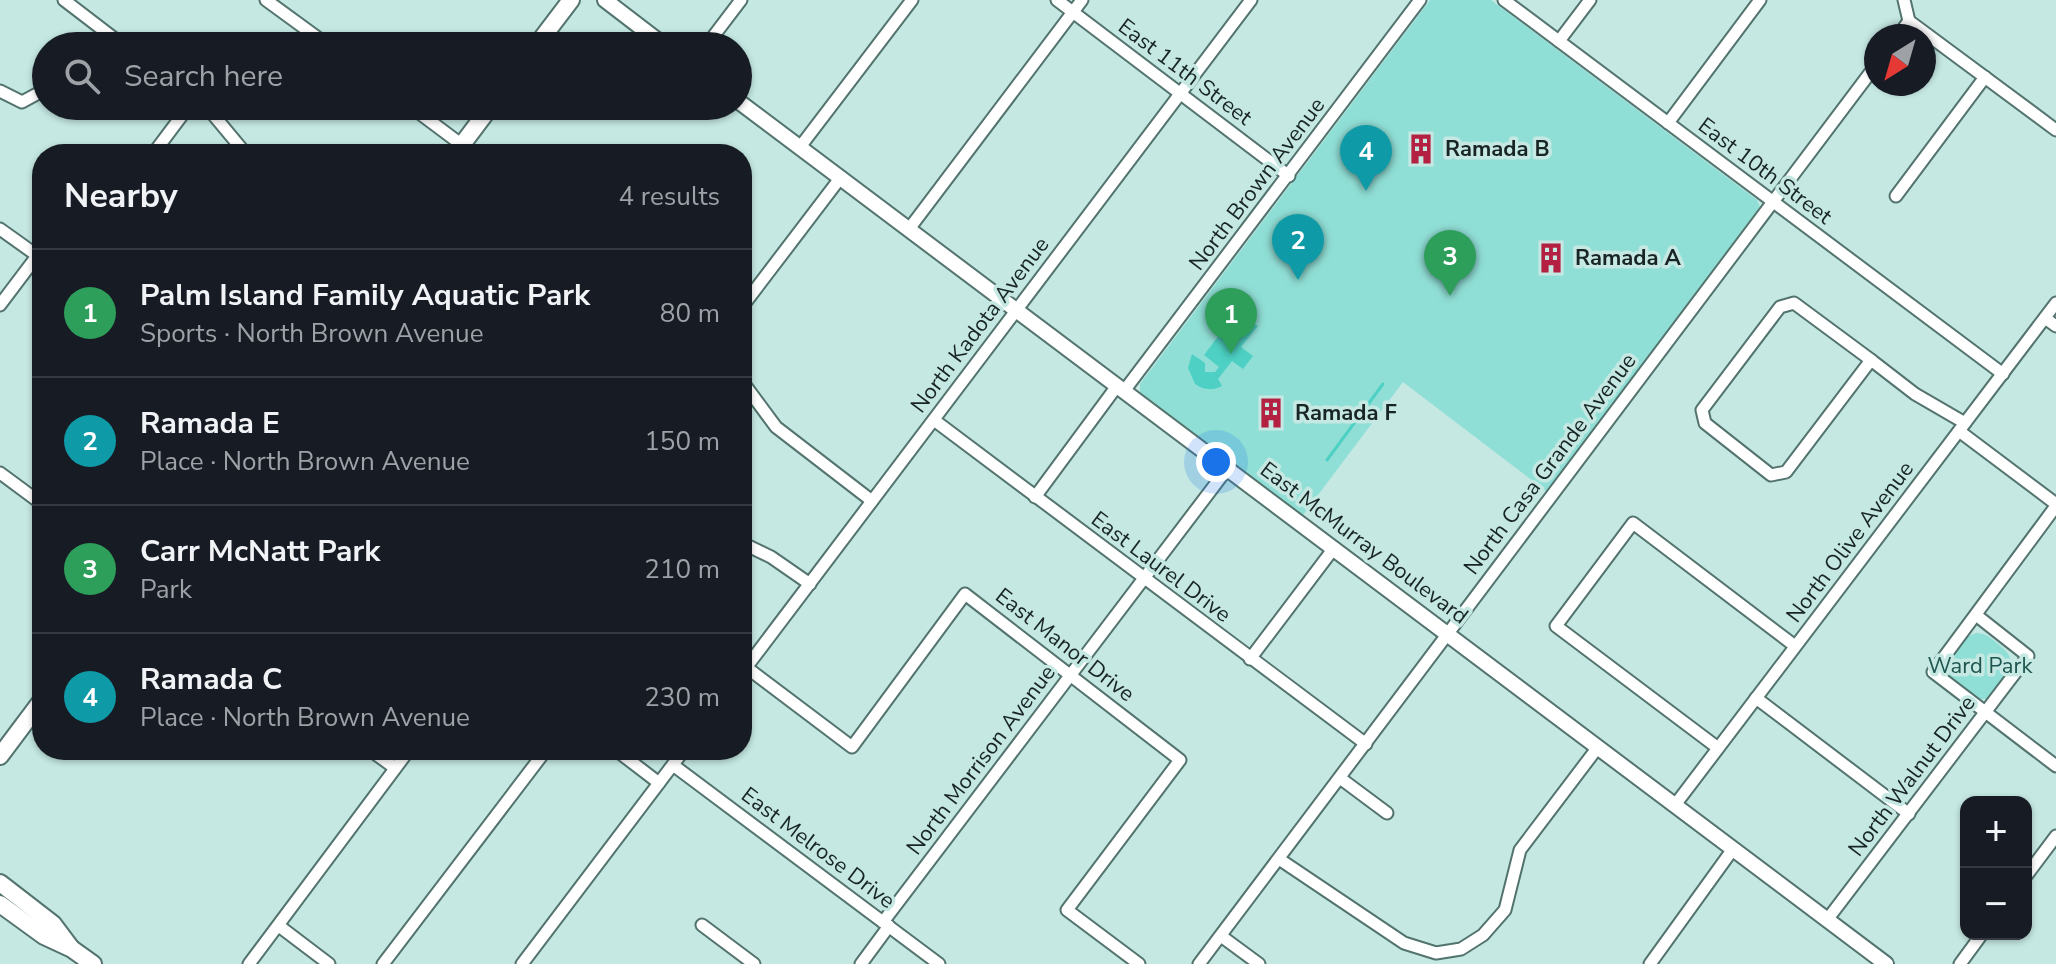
<!DOCTYPE html>
<html lang="en">
<head>
<meta charset="utf-8">
<style>
	body { margin:0; font-family:"Nunito Sans",sans-serif; background:#20242c; color:#f1f3f6 }
	.controls { position:absolute; right:24px; bottom:24px; display:grid; overflow:hidden; border-radius:16px; box-shadow:0 2px 6px #0004 }
	.controls button { width:72px; height:72px; display:grid; place-items:center; padding:0; border:0; border-bottom:2px solid #363941; background:#171b24; color:#f1f3f6; font:40px sans-serif }
	.compass { position:absolute; left:1864px; top:24px; width:72px; height:72px; border-radius:50%; background:#171b24; box-shadow:0 2px 6px #0004; rotate:217deg }
	.you { position:absolute; left:1216px; top:462px; width:28px; height:28px; margin:-20px; border:6px solid #fff; border-radius:50%; background:#1a73e8; box-shadow:0 0 0 12px #1a73e833 }
	.badge { display:grid; place-items:center; width:52px; height:52px; border-radius:50%; background:#0f766e; color:#fff; font-size:26px; font-weight:700 }
	.pin { position:absolute; translate:-50% -66px; filter:drop-shadow(0 2px 4px #0008) }
	.pin::after { content:''; position:absolute; top:42px; width:28px; height:24px; background:inherit; clip-path:polygon(0 0,100% 0,50% 100%) }
	.list { margin:0; padding:0; list-style:none }
	h2 { display:flex; justify-content:space-between; align-items:center; height:104px; margin:0; padding:0 32px; font-size:34px }
	h2 small { font-size:26px; font-weight:400; color:#9ea1a6 }
	.list li { display:grid; grid-template-columns:52px 1fr auto; gap:24px; align-items:center; box-sizing:border-box; height:128px; padding:0 32px; border-top:2px solid #363941 }
	.list b { display:block; font-size:30px; white-space:nowrap }
	.list p { margin:0; font-size:26px; white-space:nowrap; color:#9ea1a6 }
	.list em { font-size:26px; font-style:normal; color:#9ea1a6 }
	.icon { flex:none; width:44px; height:44px; fill:none; stroke:currentColor; stroke-width:2; stroke-linecap:round; stroke-linejoin:round }
	.map { position:relative; flex:none; width:2056px; height:964px; overflow:hidden }
	.search { position:absolute; background:#171b24; box-shadow:0 2px 6px #0004; left:32px; top:32px; width:720px; height:88px; display:flex; align-items:center; gap:20px; box-sizing:border-box; padding:0 28px; border-radius:44px; color:#9ea1a6; font-size:30px }
	.panel { position:absolute; background:#171b24; box-shadow:0 2px 6px #0004; left:32px; top:144px; width:720px; height:616px; border-radius:32px }
	.map>svg:first-child { display:block }
</style>
</head>
<body>
<div class="map">
<svg width="2056" height="964" viewBox="0 0 2056 964">
	<rect width="100%" height="100%" fill="#c5e8e3"/>
	<g fill="#90dfd6">
		<path d="M 1430,0 L 1491,0 L 1757,200 L 1760,207 L 1546,491 L 1403,382 L 1303,515 L 1140,393 L 1140,384 Z"/>
		<path d="M 1976,633 C 1985,633 1990,637 1997,643 C 2018,659 2013,669 1998,687 C 1995,692 1990,698 1984,699 C 1974,700 1965,691 1957,685 C 1937,671 1956,639 1976,633 Z"/>
	</g>
	<path fill="#4ed1c4" d="M 1243,319 L 1258,326 L 1241,347 L 1253,356 L 1243,369 L 1232,361 L 1218,379 L 1222,386 C 1212,391 1204,390 1195,384 L 1188,368 L 1192,354 L 1205,363 L 1205,372 L 1215,372 L 1219,367 L 1204,355 L 1223,330 L 1239,341 L 1225,327 Z"/>
	<g fill="none" stroke-linecap="round" stroke-linejoin="round">
		<path stroke="#4ed1c4" stroke-width="3" d="M 1327,460 L 1383,384"/>
		<g stroke="#53736e" stroke-width="15">
			<g id="minor">
				<path d="M 64,0 L 124,46"/>
				<path d="M 266,0 L 329,46"/>
				<path d="M 1057,0 L 1289,176"/>
				<path d="M 1504,0 L 2003,374"/>
				<path d="M 1904,0 L 1909,21 L 2056,130"/>
				<path d="M 1898,36 L 1909,21"/>
				<path d="M 1559,41 L 1590,0"/>
				<path d="M 706,46 L 741,0"/>
				<path d="M 0,91 L 22,102 L 46,89"/>
				<path d="M 206,106 L 246,154"/>
				<path d="M 410,106 L 462,145"/>
				<path d="M 1668,123 L 1760,0"/>
				<path d="M 800,147 L 912,0"/>
				<path d="M 153,154 L 189,106"/>
				<path d="M 1896,196 L 1985,77"/>
				<path d="M 0,229 L 42,259"/>
				<path d="M 909,229 L 1082,0"/>
				<path d="M 1794,303 L 1871,360 L 1786,472 L 1771,475 L 1705,423 L 1702,410 L 1780,307 Z"/>
				<path d="M 0,305 L 37,256"/>
				<path d="M 742,307 L 841,177"/>
				<path d="M 2045,318 L 2056,326"/>
				<path d="M 1871,360 L 1915,394 L 1965,423"/>
				<path d="M 742,381 L 776,427 L 872,501"/>
				<path d="M 1124,391 L 1420,0"/>
				<path d="M 934,420 L 1366,744"/>
				<path d="M 1959,431 L 2056,504"/>
				<path d="M 0,473 L 42,504"/>
				<path d="M 1035,497 L 1117,386"/>
				<path d="M 2056,506 L 1933,672 L 2056,766"/>
				<path d="M 742,543 L 771,557 L 810,584"/>
				<path d="M 1250,659 L 1334,548"/>
				<path d="M 742,664 L 852,747 L 965,594 L 1180,760 L 1067,910 L 1139,964"/>
				<path d="M 742,673 L 1251,0"/>
				<path d="M 1756,698 L 1909,814"/>
				<path d="M 1718,748 L 1556,626 L 1633,523 L 1795,646"/>
				<path d="M 370,750 L 395,768"/>
				<path d="M 616,750 L 659,783"/>
				<path d="M 673,765 L 939,964"/>
				<path d="M 1340,778 L 1387,813"/>
				<path d="M 1675,805 L 2056,303"/>
				<path d="M 1279,859 L 1404,943 L 1436,953 L 1461,949 L 1483,935 L 1505,910 L 1520,850 L 1598,747"/>
				<path d="M 2026,876 L 2056,836"/>
				<path d="M 1827,920 L 2028,656 L 1976,615"/>
				<path d="M 883,922 L 1227,469"/>
				<path d="M 702,925 L 754,964"/>
				<path d="M 279,926 L 329,964"/>
				<path d="M 1221,936 L 1259,964"/>
				<path d="M 249,964 L 409,750"/>
				<path d="M 383,964 L 546,750"/>
				<path d="M 522,964 L 684,750"/>
				<path d="M 861,964 L 889,926"/>
				<path d="M 1199,964 L 1876,65"/>
				<path d="M 1650,964 L 1733,849"/>
				<path d="M 1960,964 L 1982,934"/>
			</g>
		</g>
		<g stroke="#53736e" stroke-width="18">
			<g id="tertiary">
				<path d="M 605,0 L 665,46"/>
				<path d="M 738,101 L 1886,964"/>
			</g>
		</g>
		<g stroke="#53736e" stroke-width="20">
			<g id="secondary">
				<path d="M 536,46 L 571,0"/>
				<path d="M 455,154 L 491,106"/>
				<path d="M 0,756 L 42,700"/>
				<path d="M 0,883 L 53,924 L 71,948"/>
				<path d="M 0,904 L 44,936 L 72,949 L 93,964"/>
			</g>
		</g>
		<use href="#minor" stroke="#fff" stroke-width="11"/>
		<use href="#tertiary" stroke="#fff" stroke-width="14"/>
		<use href="#secondary" stroke="#fff" stroke-width="16"/>
	</g>
	<defs>
		<g id="building-bare" transform="scale(2.4)"><path d="M-4-6H4V6H1V3H-1V6H-4ZM-2.5-4.3h1.7v1.8h-1.7ZM.8-4.3h1.7v1.8H.8ZM-2.5-1h1.7V.8h-1.7ZM.8-1h1.7V.8H.8Z" fill="#b32041" stroke="#c5e8e3" stroke-width="2.5" paint-order="stroke"/></g>
	</defs>
	<g fill-rule="evenodd">
		<use href="#building-bare" x="1421" y="149"/>
		<use href="#building-bare" x="1551" y="258"/>
		<use href="#building-bare" x="1271" y="413"/>
	</g>
	<g text-anchor="middle" dominant-baseline="central" stroke-width="7" stroke-linejoin="round" paint-order="stroke">
		<g font-size="22" fill="#182524" stroke="#c5e8e3">
			<text transform="translate(1185 72) rotate(37)">East 11th Street</text>
			<text transform="translate(1765 171) rotate(37)">East 10th Street</text>
			<text transform="translate(1257 184) rotate(-53)">North Brown Avenue</text>
			<text transform="translate(980 325) rotate(-53)">North Kadota Avenue</text>
			<text transform="translate(1550 464) rotate(-53)">North Casa Grande Avenue</text>
			<text transform="translate(1850 542) rotate(-53)">North Olive Avenue</text>
			<text transform="translate(1364 543) rotate(37)">East McMurray Boulevard</text>
			<text transform="translate(1161 567) rotate(37)">East Laurel Drive</text>
			<text transform="translate(1065 645) rotate(38)">East Manor Drive</text>
			<text transform="translate(981 760) rotate(-53)">North Morrison Avenue</text>
			<text transform="translate(1912 776) rotate(-53)">North Walnut Drive</text>
			<text transform="translate(818 848) rotate(37)">East Melrose Drive</text>
		</g>
		<g font-size="22" font-weight="bold" fill="#182524" stroke="#c5e8e3" text-anchor="start">
			<text x="1445" y="149">Ramada B</text>
			<text x="1575" y="258">Ramada A</text>
			<text x="1295" y="413">Ramada F</text>
		</g>
		<g font-size="22" fill="#1e554f" stroke="#c5e8e3">
			<text x="1980" y="666">Ward Park</text>
		</g>
	</g>
</svg>
<div class="controls">
<button>+</button>
<button>−</button>
</div>
<svg class="compass" viewBox="-18 -18 36 36"><path d="M0-13l5 13h-10z" fill="#e53935"/><path d="M0 13l5-13h-10z" fill="#9ea1a6"/></svg>
<div class="you"></div>
<div class="pin badge" style="left:1231px;top:354px;background:#2e9e5b">1</div>
<div class="pin badge" style="left:1298px;top:280px;background:#0f9aa8">2</div>
<div class="pin badge" style="left:1450px;top:296px;background:#2e9e5b">3</div>
<div class="pin badge" style="left:1366px;top:191px;background:#0f9aa8">4</div>
<div class="search"><svg class="icon" aria-label="search" viewBox="0 0 24 24"><circle cx="10" cy="10" r="6"/><path d="M15 15l6 6"/></svg>Search here</div>
<section class="panel">
<h2>Nearby<small>4 results</small></h2>
<ul class="list">
<li><span class="badge" style="background:#2e9e5b">1</span><div><b>Palm Island Family Aquatic Park</b><p>Sports · North Brown Avenue</p></div><em>80 m</em></li>
<li><span class="badge" style="background:#0f9aa8">2</span><div><b>Ramada E</b><p>Place · North Brown Avenue</p></div><em>150 m</em></li>
<li><span class="badge" style="background:#2e9e5b">3</span><div><b>Carr McNatt Park</b><p>Park</p></div><em>210 m</em></li>
<li><span class="badge" style="background:#0f9aa8">4</span><div><b>Ramada C</b><p>Place · North Brown Avenue</p></div><em>230 m</em></li>
</ul>
</section>
</div>
</body>
</html>
